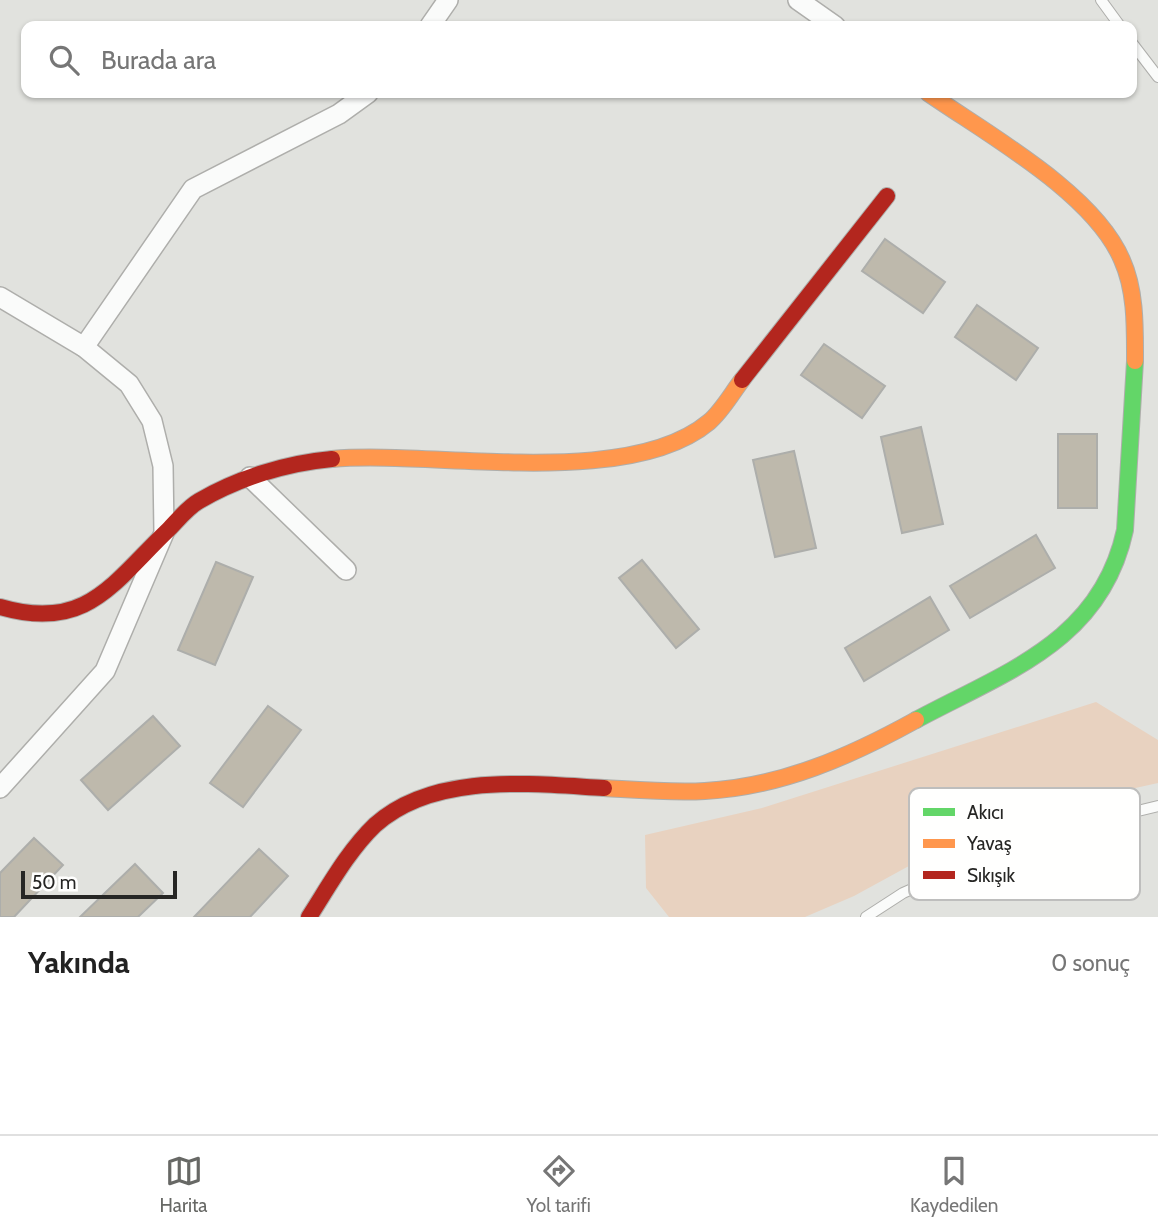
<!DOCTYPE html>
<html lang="tr">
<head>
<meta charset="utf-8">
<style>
	body { margin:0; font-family:Cabin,sans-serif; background:#f6f6f6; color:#222 }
	.scale { position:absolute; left:21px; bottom:18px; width:156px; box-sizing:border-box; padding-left:7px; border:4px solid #262624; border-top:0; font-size:19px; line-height:24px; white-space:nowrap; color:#262624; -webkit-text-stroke:5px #fffffe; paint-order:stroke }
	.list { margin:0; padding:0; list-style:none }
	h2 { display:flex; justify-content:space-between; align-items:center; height:91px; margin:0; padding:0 28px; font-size:30px }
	h2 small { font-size:23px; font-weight:400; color:#767676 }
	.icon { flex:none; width:38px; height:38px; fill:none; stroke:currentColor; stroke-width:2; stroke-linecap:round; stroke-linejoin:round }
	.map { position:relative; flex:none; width:1158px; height:917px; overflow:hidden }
	.search { position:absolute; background:#fff; box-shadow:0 2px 5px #0004; left:21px; right:21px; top:21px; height:77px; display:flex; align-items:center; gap:18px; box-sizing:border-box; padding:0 24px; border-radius:14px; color:#767676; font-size:26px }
	.sheet { height:217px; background:#fff }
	nav { display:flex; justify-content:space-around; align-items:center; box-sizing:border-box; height:98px; border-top:2px solid #e0e0e0; background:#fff; font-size:19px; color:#767676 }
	nav a { display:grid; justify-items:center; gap:4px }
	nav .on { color:#676865 }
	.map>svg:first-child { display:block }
</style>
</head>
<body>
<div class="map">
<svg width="1158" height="917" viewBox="0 0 1158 917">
	<rect width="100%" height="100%" fill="#e1e2de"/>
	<path fill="#e8d2c0" d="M 1096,702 L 1158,740 L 1158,783 L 1099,796 L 951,843 L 854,896 L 805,917 L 669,917 L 646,888 L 645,835 L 762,808 Z"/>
	<g fill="#beb9ac" stroke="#adaeab" stroke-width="2">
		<path d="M 885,239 L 945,282 L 923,313 L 862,271 Z"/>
		<path d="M 977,305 L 1038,348 L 1016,380 L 955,337 Z"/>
		<path d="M 824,344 L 885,386 L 862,418 L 801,375 Z"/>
		<path d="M 921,427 L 943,524 L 902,533 L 881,437 Z"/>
		<rect x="1058" y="434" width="39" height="74"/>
		<path d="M 794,451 L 816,548 L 775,557 L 753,460 Z"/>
		<path d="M 1036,535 L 1055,568 L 970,618 L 950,586 Z"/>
		<path d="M 642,560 L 699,629 L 676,648 L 619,578 Z"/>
		<path d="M 216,562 L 253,577 L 215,665 L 178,650 Z"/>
		<path d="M 930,597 L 949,630 L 864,681 L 845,648 Z"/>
		<path d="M 268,706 L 301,730 L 243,807 L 210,783 Z"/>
		<path d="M 153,716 L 180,746 L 108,810 L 81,780 Z"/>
		<path d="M 34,838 L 63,865 L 14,917 L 0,917 L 0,873 Z"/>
		<path d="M 259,849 L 288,876 L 250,917 L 194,917 Z"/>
		<path d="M 135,864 L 163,893 L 138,917 L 80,917 Z"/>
	</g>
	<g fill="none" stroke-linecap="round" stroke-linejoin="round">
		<g stroke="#aeaeab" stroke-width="12">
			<g id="lane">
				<path d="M 1101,0 L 1120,26"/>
				<path d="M 1132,43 L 1158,77"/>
				<path d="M 866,917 L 903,893 L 1030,837 L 1158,806"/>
			</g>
		</g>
		<g stroke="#aeaeab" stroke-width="22">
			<g id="street">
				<path d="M 798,0 L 835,26"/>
				<path d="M 430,26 L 448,0"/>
				<path d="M 0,297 L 84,347 L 129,384 L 152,421 L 163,466 L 164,533 L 105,671 L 0,788"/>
				<path d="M 84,347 L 193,189 L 339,114 L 368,93"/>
				<path d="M 250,477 L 346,570"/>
			</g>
		</g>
		<g stroke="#aeaeab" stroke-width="18">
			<path id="fast" d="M 916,720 C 1005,672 1101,642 1125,530 L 1135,361"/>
		</g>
		<g stroke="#aeaeab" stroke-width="18">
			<g id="slow">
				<path d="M 928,93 C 987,134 1094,193 1122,260 C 1136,291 1135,328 1135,361"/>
				<path d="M 332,459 C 435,450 628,490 709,422 C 722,411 732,393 742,380"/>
				<path d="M 604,788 C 638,790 672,793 705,791 C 781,787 851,756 916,720"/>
			</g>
		</g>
		<g stroke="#aeaeab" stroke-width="18">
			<g id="jam">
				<path d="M 742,380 L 887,196"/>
				<path d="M 0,607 C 86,632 112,584 168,530 C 177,521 187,508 199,501 C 238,478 287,463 332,459"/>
				<path d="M 309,917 C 329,886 348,851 375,825 C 434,772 531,784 604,788"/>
			</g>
		</g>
		<use href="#lane" stroke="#fafbfa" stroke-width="10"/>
		<use href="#street" stroke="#fafbfa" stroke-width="19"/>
		<use href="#fast" stroke="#63d668" stroke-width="16"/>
		<use href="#slow" stroke="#ff974d" stroke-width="16"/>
		<use href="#jam" stroke="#b3261e" stroke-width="16"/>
	</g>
	<rect x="909" y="788" width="231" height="112" rx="10" fill="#fffffe" stroke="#bebebd" stroke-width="2"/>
	<rect x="923" y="808" width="32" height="8" fill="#63d668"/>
	<rect x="923" y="839" width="32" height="9" fill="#ff974d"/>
	<rect x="923" y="871" width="32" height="8" fill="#b3261e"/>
	<g font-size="19" fill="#262624">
		<text x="967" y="819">Akıcı</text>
		<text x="967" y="850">Yavaş</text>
		<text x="967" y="882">Sıkışık</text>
	</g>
</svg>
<div class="scale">50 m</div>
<div class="search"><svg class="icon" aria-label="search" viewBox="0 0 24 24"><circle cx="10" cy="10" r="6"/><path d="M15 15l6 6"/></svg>Burada ara</div>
</div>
<section class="sheet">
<h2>Yakında<small>0 sonuç</small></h2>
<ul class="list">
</ul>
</section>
<nav>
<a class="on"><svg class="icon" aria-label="map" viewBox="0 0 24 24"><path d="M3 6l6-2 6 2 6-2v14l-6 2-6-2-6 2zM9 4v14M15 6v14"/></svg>Harita</a>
<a><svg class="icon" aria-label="directions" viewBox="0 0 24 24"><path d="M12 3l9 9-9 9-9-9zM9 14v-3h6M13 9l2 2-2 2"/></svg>Yol tarifi</a>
<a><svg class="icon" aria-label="saved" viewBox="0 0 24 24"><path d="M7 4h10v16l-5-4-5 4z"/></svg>Kaydedilen</a>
</nav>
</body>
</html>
